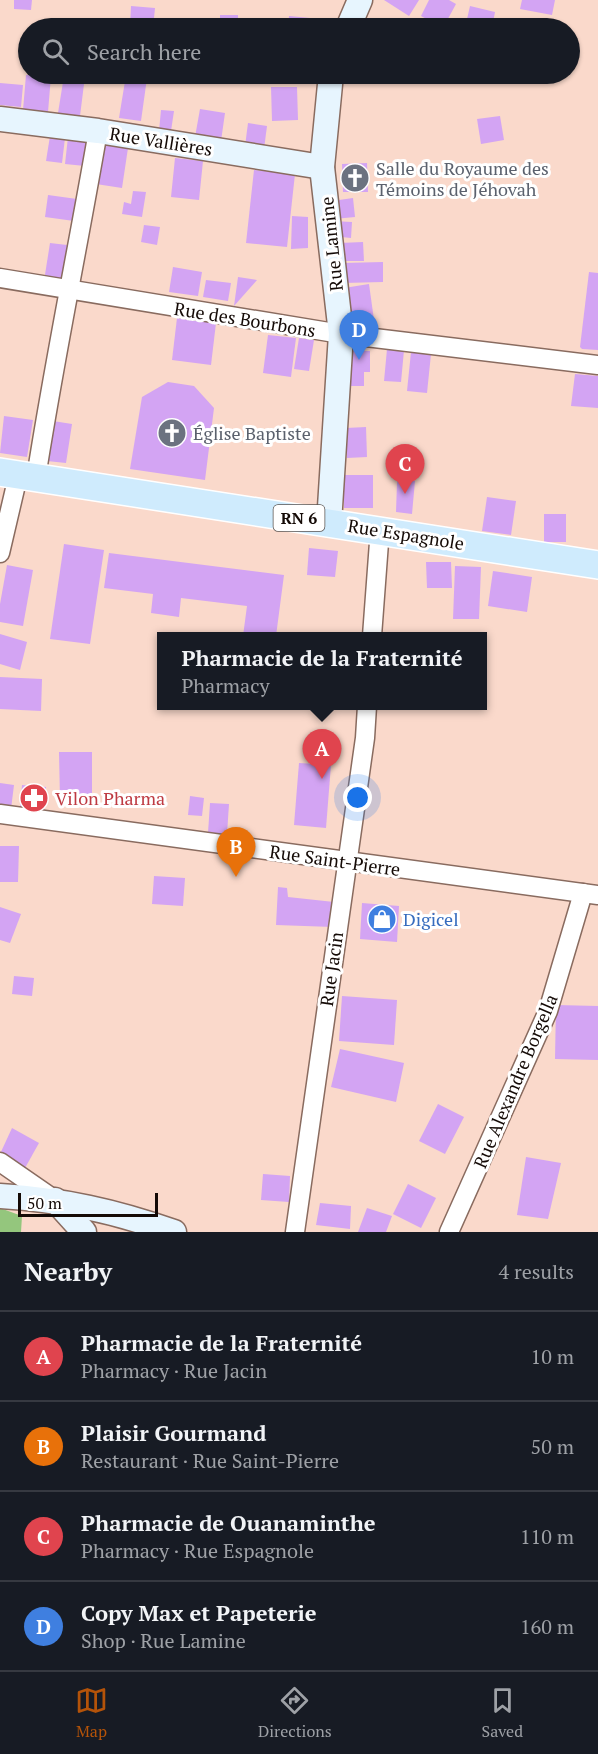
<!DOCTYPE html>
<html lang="en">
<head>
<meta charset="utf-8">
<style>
	body { margin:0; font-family:"PT Serif",serif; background:#242831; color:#f1f3f6 }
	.scale { position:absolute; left:18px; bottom:15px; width:140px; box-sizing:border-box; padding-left:6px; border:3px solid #140a06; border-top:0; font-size:16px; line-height:21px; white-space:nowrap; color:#140a06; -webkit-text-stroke:4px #fff; paint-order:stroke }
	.you { position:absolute; left:358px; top:798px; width:21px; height:21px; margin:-15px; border:4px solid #fff; border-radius:50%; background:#1a73e8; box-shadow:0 0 0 9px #1a73e833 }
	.badge { display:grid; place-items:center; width:39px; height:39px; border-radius:50%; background:#b45309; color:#fff; font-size:20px; font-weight:700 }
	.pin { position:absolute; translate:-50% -50px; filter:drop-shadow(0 2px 3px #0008) }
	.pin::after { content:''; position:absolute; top:32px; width:21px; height:18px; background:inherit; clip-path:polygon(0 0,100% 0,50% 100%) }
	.popup { position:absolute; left:157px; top:632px; width:330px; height:78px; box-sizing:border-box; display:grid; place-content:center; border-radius:0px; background:#171b24; filter:drop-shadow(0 2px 4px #0005); font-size:20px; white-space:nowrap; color:#9ea1a6 }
	.popup b { font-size:22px; color:#f1f3f6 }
	.popup::after { content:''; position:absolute; left:50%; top:100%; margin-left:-12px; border:12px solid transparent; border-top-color:#171b24 }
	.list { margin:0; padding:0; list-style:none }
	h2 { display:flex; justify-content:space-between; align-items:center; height:78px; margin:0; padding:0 24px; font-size:26px }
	h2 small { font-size:20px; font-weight:400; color:#9ea1a6 }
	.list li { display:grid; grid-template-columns:39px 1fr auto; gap:18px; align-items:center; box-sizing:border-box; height:90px; padding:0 24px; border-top:2px solid #363941 }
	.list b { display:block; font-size:22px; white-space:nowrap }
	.list p { margin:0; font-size:20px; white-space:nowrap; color:#9ea1a6 }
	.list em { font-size:20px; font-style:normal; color:#9ea1a6 }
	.icon { flex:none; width:33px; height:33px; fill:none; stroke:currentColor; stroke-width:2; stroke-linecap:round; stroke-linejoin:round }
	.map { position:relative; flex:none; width:598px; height:1232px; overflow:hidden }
	.search { position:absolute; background:#171b24; box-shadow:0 2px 4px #0004; left:18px; right:18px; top:18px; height:66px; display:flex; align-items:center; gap:15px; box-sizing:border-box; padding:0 21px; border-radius:33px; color:#9ea1a6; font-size:22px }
	.sheet { height:438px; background:#171b24 }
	nav { display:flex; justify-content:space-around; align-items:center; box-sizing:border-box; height:84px; border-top:2px solid #363941; background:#171b24; font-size:16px; color:#9ea1a6 }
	nav a { display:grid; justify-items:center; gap:3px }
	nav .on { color:#b45309 }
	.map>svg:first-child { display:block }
</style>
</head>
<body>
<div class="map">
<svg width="598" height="1232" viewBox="0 0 598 1232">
	<rect width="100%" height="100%" fill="#fad9cb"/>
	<path fill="#94c67d" d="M 0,1208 L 22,1216 L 21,1232 L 0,1232 Z"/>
	<g fill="#d3a4f3">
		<path d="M 14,0 L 32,0 L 31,10 L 14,9 Z"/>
		<path d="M 384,0 L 419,0 L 409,16 Z"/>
		<path d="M 429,0 L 449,0 L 456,4 L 443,28 L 421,16 Z"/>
		<path d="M 522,0 L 555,0 L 552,15 L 520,9 Z"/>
		<path d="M 131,6 L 155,8 L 153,28 L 130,28 Z"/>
		<path d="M 470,6 L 495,12 L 492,28 L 465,28 Z"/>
		<rect x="220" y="15" width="18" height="13"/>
		<path d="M 289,16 L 310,18 L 309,28 L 288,28 Z"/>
		<path d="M 241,24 L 260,26 L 260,28 L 240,28 Z"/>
		<path d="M 496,74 L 518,74 L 518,78 L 497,79 Z"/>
		<path d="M 26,75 L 51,76 L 48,112 L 23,110 Z"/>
		<path d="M 126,75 L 147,78 L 141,121 L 119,118 Z"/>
		<path d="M 63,82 L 84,84 L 80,116 L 58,113 Z"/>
		<path d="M 0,83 L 23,85 L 21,107 L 0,105 Z"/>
		<path d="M 271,87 L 297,87 L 298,120 L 272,121 Z"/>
		<path d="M 200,109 L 225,113 L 221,141 L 195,137 Z"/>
		<path d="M 161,110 L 174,111 L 171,131 L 159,131 Z"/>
		<path d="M 500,116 L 504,140 L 481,144 L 477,119 Z"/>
		<path d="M 248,123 L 267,126 L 264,149 L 245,146 Z"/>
		<path d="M 50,136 L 65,138 L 62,163 L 46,161 Z"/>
		<path d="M 68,137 L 89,139 L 85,166 L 65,164 Z"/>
		<path d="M 102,144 L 128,148 L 122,188 L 96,184 Z"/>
		<path d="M 175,158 L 203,161 L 199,200 L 171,197 Z"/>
		<path d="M 367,163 L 368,192 L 343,192 L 342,164 Z"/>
		<path d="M 254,170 L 295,174 L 287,247 L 246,243 Z"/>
		<path d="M 133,191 L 146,192 L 142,217 L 122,214 L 124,202 L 131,204 Z"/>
		<path d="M 48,195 L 77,199 L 74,221 L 45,217 Z"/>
		<path d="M 353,198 L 355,217 L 334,219 L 332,201 Z"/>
		<path d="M 292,216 L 308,217 L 308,248 L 291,249 Z"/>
		<path d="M 333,221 L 352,222 L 351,238 L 332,236 Z"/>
		<path d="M 144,225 L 160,227 L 157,245 L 141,242 Z"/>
		<path d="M 363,242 L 364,261 L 341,261 L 340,243 Z"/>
		<path d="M 50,243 L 67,245 L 61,283 L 44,281 Z"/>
		<path d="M 383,262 L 383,282 L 343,283 L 343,263 Z"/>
		<path d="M 173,267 L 202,272 L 198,296 L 169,292 Z"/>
		<path d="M 589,272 L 598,273 L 598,350 L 582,349 L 580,347 Z"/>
		<path d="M 238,277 L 257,280 L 234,306 Z"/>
		<path d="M 206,280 L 231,283 L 228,301 L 203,297 Z"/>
		<path d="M 369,284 L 374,320 L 349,323 L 344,288 Z"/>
		<path d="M 177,318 L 216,323 L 211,365 L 172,360 Z"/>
		<path d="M 268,335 L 296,338 L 291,377 L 263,373 Z"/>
		<path d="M 299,338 L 314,340 L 309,371 L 294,369 Z"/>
		<path d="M 387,349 L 404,350 L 401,382 L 384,381 Z"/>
		<path d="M 351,351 L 370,351 L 370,372 L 364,372 L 364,386 L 351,386 Z"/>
		<path d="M 411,352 L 431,354 L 427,393 L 407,391 Z"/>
		<path d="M 575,374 L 598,376 L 598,408 L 571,406 Z"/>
		<path d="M 168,382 L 194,386 L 214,408 L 205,480 L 130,469 L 142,397 Z"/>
		<path d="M 4,416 L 33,420 L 27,457 L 0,453 Z"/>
		<path d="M 53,421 L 72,424 L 66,463 L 47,461 Z"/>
		<path d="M 366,427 L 367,457 L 347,458 L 346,428 Z"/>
		<rect x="344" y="475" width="29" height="33"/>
		<path d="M 400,475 L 410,475 L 410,480 L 415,481 L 412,514 L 396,512 L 397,483 Z"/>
		<path d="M 487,497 L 516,501 L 511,535 L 482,531 Z"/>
		<rect x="544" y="514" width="22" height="28"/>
		<path d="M 64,544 L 104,550 L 90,644 L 50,639 Z"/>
		<path d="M 309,548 L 338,551 L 335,577 L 307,575 Z"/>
		<path d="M 109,553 L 284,575 L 276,636 L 243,636 L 247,606 L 181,598 L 179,617 L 151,613 L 153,594 L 104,588 Z"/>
		<path d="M 426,562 L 451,562 L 452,588 L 427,588 Z"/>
		<path d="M 7,565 L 33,570 L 23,626 L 0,622 L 0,604 Z"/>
		<path d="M 455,566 L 481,567 L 479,619 L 453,619 Z"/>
		<path d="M 493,571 L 532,577 L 527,612 L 488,606 Z"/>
		<path d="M 0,634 L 27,642 L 20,670 L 0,664 Z"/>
		<path d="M 0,677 L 42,679 L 41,711 L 0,709 Z"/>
		<path d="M 59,752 L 92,752 L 92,799 L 60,799 Z"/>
		<path d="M 299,763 L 331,765 L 326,828 L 294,825 Z"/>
		<path d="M 0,783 L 14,785 L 11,809 L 0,808 Z"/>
		<path d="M 22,785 L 46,787 L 44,811 L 20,808 Z"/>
		<path d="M 190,796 L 204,798 L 202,816 L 188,815 Z"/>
		<path d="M 210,803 L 229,804 L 227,834 L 208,833 Z"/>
		<path d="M 0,846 L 19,846 L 18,882 L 0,882 Z"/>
		<path d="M 154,876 L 185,878 L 183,906 L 152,904 Z"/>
		<path d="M 278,887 L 287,888 L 288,897 L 334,902 L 333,927 L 276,925 Z"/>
		<path d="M 362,903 L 399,906 L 397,942 L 360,939 Z"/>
		<path d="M 0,907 L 21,914 L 10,943 L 0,940 Z"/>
		<path d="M 14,976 L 34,978 L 32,996 L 12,994 Z"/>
		<path d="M 342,996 L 397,1000 L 394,1045 L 339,1041 Z"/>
		<path d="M 556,1005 L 598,1006 L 598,1060 L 555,1059 Z"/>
		<path d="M 340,1049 L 404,1063 L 396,1102 L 331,1087 Z"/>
		<path d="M 438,1104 L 464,1117 L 445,1154 L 419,1141 Z"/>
		<path d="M 12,1128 L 39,1143 L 25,1168 L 0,1154 Z"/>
		<path d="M 526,1157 L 561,1163 L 548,1219 L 517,1215 Z"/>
		<path d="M 263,1174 L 290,1176 L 289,1202 L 261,1200 Z"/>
		<path d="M 408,1184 L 436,1198 L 421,1228 L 393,1214 Z"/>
		<path d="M 320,1203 L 351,1206 L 350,1229 L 316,1225 Z"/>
		<path d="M 367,1208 L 392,1216 L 386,1232 L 358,1232 Z"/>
	</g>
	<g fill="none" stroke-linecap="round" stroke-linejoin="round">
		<g stroke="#896b5f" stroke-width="21">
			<g id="street">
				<path d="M 0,278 L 341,334 L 598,365"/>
				<path d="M 36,478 C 54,362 78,247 98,131"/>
				<path d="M 0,553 L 18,476"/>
				<path d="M 372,636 L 380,529"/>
				<path d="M 0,814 L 598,895"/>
				<path d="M 0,1162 L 55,1200"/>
				<path d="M 295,1232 L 365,738 L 367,706"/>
				<path d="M 449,1232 L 548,1011 L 583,893"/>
			</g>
		</g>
		<g stroke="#896b5f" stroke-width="27">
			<g id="secondary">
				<path d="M 348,28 L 360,0"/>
				<path d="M 0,119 L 98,131 L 322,167"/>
				<path d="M 329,523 L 341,334 L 322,167 L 331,74"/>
				<path d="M 0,1196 C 64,1200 114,1211 174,1232"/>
				<path d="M 55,1200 L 84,1232"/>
			</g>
		</g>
		<g stroke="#fff" stroke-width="30">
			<path id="primary" d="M 0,472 L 598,565"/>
		</g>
		<use href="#street" stroke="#fff" stroke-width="18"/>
		<use href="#secondary" stroke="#e7f5fe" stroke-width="24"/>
		<use href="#primary" stroke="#cfebfd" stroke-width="27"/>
	</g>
	<defs>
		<g id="church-disc" transform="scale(1.5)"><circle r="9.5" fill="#6b7280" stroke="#fff"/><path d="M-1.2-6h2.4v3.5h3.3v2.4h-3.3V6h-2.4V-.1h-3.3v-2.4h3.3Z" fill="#fff"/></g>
		<g id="pharmacy-disc" transform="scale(1.5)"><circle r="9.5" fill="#e0444e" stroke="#fff"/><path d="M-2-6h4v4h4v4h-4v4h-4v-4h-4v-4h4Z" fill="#fff"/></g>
		<g id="shop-disc" transform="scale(1.5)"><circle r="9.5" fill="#3f7fe0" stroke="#fff"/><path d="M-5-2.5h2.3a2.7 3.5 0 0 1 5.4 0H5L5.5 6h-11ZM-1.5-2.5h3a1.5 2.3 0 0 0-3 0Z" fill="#fff"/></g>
	</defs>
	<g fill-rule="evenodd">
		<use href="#church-disc" x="355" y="178"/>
		<use href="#church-disc" x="172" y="433"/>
		<use href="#pharmacy-disc" x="34" y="798"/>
		<use href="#shop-disc" x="382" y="919"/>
	</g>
	<g text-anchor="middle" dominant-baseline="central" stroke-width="6" stroke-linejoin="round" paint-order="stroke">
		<rect fill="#fff" stroke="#5a5451" stroke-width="1.5" x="273.5" y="505" width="51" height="26" rx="4.5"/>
		<g font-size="16" font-weight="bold" fill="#140a06">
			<text x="299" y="518">RN 6</text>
		</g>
		<g font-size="18" fill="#140a06" stroke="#fff">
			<text transform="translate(161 141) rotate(9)">Rue Vallières</text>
			<text transform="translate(331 244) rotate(-96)">Rue Lamine</text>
			<text transform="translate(245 319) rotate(9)">Rue des Bourbons</text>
			<text transform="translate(406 534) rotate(9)">Rue Espagnole</text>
			<text transform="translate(335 860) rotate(8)">Rue Saint-Pierre</text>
			<text transform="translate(331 969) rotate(-82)">Rue Jacin</text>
			<text transform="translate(515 1081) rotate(-67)">Rue Alexandre Borgella</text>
		</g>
		<g font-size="18" fill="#5b616d" stroke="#fff" text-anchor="start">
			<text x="376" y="168">Salle du Royaume des<tspan x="376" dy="21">Témoins de Jéhovah</tspan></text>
			<text x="193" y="433">Église Baptiste</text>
		</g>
		<g font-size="18" fill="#be3a42" stroke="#fff" text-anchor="start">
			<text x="55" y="798">Vilon Pharma</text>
		</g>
		<g font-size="18" fill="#366cbe" stroke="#fff" text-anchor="start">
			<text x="403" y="919">Digicel</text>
		</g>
	</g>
</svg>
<div class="scale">50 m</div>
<div class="you"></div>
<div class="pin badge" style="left:322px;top:779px;background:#e0444e">A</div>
<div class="popup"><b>Pharmacie de la Fraternité</b>Pharmacy</div>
<div class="pin badge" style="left:236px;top:877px;background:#e8710a">B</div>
<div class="pin badge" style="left:405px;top:494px;background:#e0444e">C</div>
<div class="pin badge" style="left:359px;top:360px;background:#3f7fe0">D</div>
<div class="search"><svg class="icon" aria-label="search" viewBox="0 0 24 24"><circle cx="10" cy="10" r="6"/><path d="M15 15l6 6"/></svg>Search here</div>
</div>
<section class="sheet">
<h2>Nearby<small>4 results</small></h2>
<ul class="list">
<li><span class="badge" style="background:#e0444e">A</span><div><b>Pharmacie de la Fraternité</b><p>Pharmacy · Rue Jacin</p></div><em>10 m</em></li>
<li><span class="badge" style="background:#e8710a">B</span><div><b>Plaisir Gourmand</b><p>Restaurant · Rue Saint-Pierre</p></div><em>50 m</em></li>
<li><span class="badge" style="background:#e0444e">C</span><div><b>Pharmacie de Ouanaminthe</b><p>Pharmacy · Rue Espagnole</p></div><em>110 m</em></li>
<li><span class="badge" style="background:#3f7fe0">D</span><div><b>Copy Max et Papeterie</b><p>Shop · Rue Lamine</p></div><em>160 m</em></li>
</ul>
</section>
<nav>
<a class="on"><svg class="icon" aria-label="map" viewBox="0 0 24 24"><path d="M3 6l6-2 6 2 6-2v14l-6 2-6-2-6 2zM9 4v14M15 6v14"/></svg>Map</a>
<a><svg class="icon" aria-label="directions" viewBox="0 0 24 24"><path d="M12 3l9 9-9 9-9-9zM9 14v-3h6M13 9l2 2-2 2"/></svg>Directions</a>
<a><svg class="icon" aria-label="saved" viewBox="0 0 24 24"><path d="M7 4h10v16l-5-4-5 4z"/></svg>Saved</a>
</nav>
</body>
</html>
